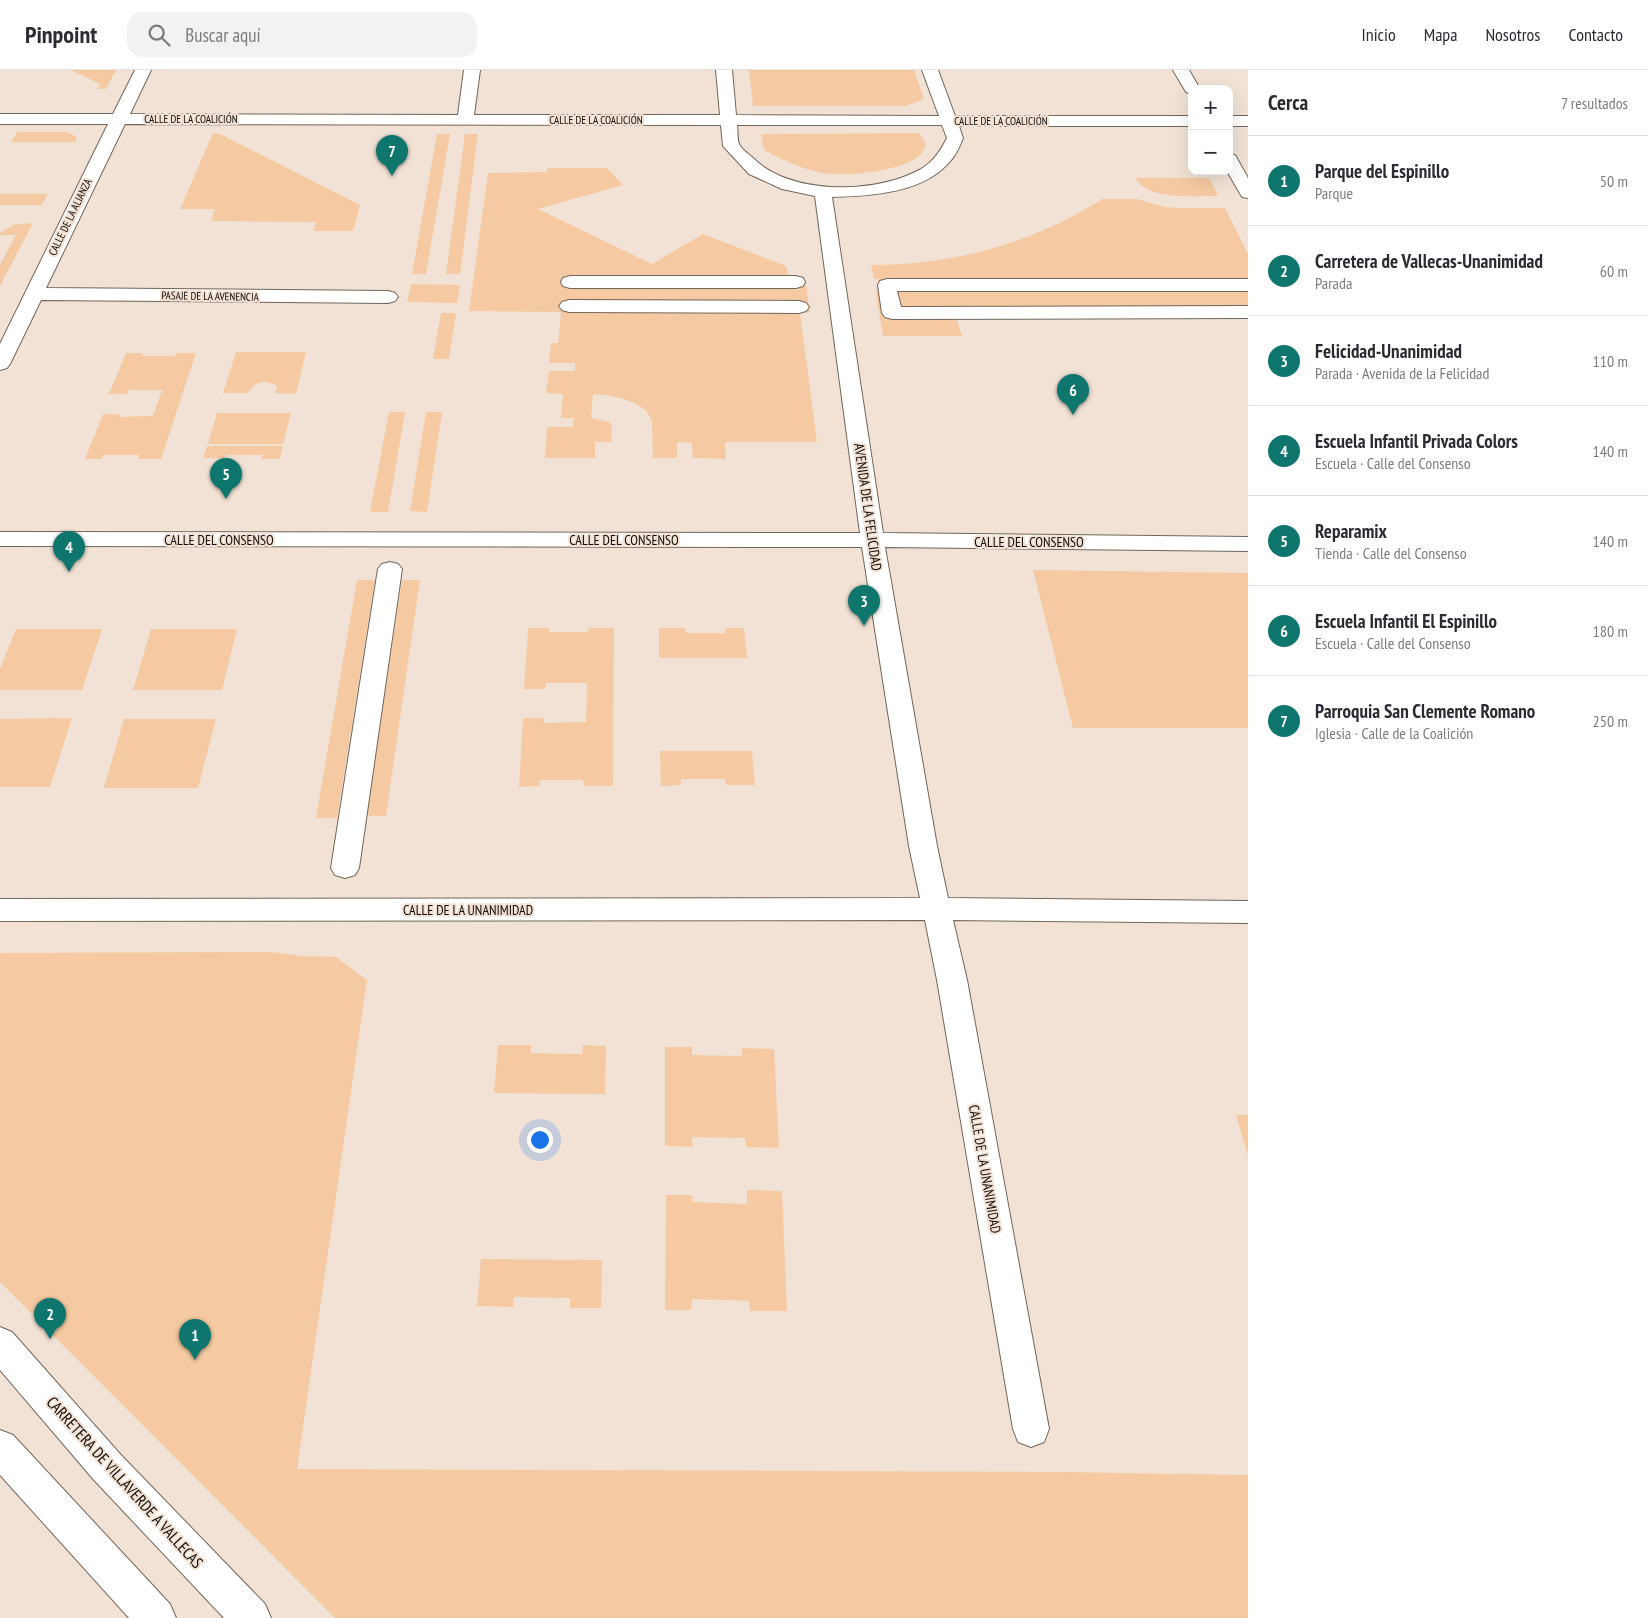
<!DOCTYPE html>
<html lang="es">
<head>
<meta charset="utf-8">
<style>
	body { margin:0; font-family:"PT Sans Narrow",sans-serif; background:#f2f2f3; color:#2b2b33 }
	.controls { position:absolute; right:15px; top:15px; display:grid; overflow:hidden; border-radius:10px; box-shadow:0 5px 20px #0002 }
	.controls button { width:45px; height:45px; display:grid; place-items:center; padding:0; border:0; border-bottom:1px solid #e1e1e2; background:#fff; color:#2b2b33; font:25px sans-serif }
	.you { position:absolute; left:539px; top:1069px; width:18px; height:18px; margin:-12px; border:4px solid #fff; border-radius:50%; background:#1a73e8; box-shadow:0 0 0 8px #1a73e833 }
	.badge { display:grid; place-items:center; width:32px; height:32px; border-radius:50%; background:#0f766e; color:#fff; font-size:16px; font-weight:700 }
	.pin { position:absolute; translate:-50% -41px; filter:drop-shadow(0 1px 2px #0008) }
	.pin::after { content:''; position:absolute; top:26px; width:18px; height:15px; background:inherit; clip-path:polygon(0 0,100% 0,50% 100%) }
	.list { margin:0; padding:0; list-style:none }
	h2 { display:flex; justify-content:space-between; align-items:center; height:65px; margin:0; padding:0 20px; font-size:21px }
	h2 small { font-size:16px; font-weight:400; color:#7c7c81 }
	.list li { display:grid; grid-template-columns:32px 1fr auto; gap:15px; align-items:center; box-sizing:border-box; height:90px; padding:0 20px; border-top:1px solid #e1e1e2 }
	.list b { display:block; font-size:19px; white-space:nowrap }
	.list p { margin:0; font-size:16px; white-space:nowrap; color:#7c7c81 }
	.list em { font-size:16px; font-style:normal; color:#7c7c81 }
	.icon { flex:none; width:28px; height:28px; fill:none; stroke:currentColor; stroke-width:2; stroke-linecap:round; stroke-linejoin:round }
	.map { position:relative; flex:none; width:1248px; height:1548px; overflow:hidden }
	header { display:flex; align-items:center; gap:30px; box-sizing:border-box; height:70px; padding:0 25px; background:#fff; border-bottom:1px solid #e1e1e2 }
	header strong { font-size:24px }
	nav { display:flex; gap:28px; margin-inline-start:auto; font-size:18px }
	.search { width:350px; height:45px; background:#f2f2f3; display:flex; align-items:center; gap:12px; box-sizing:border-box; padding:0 18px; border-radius:15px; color:#7c7c81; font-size:19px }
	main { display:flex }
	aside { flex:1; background:#fff }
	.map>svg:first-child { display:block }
</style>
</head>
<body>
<header>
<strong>Pinpoint</strong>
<div class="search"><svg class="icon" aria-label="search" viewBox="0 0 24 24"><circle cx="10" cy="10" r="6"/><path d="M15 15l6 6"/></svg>Buscar aquí</div>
<nav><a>Inicio</a><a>Mapa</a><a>Nosotros</a><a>Contacto</a></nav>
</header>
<main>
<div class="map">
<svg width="1248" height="1548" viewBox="0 0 1248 1548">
	<rect width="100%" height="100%" fill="#f1e2d5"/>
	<g fill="#f5caa2">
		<path d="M 71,0 L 116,0 L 106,19 L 97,19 L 100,14 Z"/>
		<path d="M 749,0 L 914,0 L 924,29 L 906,36 L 753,36 Z"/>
		<path d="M 17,62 L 67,62 L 77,67 L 75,72 L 11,72 Z"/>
		<path d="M 213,63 L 220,64 L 360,135 L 353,161 L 314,161 L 316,152 L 211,151 L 215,139 L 180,139 Z"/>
		<path d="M 919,63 L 926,74 C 925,77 923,82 921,84 C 905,102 839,108 817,102 C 798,97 781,89 764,80 L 761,64 Z"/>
		<path d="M 437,64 L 450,64 L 426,204 L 412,204 Z"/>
		<path d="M 465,64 L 478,64 L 460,204 L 446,204 Z"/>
		<path d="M 547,98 L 607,98 L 623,115 L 538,139 L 652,194 L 703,164 L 786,196 L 789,209 L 761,209 L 805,210 L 810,242 L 790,243 L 800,243 L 817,372 L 725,372 L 726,389 L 693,388 L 692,373 L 677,372 L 677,388 L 653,388 L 652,352 C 647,330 611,325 593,324 L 591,348 L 609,352 L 612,356 L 611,372 L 595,372 L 595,388 L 545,388 L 547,357 L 573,357 L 574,348 L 561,348 L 563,324 L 546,323 L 549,301 L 575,301 L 575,293 L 549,293 L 551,273 L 558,273 L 561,242 L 469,241 L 488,103 L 547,102 Z"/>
		<path d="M 1135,108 L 1209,108 L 1218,126 C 1193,126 1150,131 1135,108 Z"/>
		<path d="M 0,124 L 48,124 L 42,135 L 0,135 Z"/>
		<path d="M 1102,129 L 1137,129 L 1164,137 L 1180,138 L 1225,138 L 1248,184 L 1248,248 L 956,247 L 962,266 L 883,266 L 876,224 L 879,209 L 874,209 L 871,195 C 953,195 1032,174 1102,129 Z"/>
		<path d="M 33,153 L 0,216 L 0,195 L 16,165 L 0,165 L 0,163 L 13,155 Z"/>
		<path d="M 411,214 L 460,215 L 457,233 L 407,232 Z"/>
		<path d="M 441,243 L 456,243 L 449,289 L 433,289 Z"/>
		<path d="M 236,282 L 306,282 L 296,324 L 275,323 L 277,316 C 266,309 253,311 249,323 L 223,323 Z"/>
		<path d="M 126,283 L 143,283 L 142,286 L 175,286 L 176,283 L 196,283 L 161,389 L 138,389 L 139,385 L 103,385 L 102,389 L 85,389 L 103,344 L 119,344 L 119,347 L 153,346 L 162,320 L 129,320 L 127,324 L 109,324 Z"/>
		<path d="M 389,342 L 405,342 L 388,442 L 370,442 Z"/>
		<path d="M 426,342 L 442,342 L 427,442 L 410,441 Z"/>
		<path d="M 217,343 L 291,343 L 283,374 L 208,374 Z"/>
		<path d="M 207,376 L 283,376 L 280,389 L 261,389 L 262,385 L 226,385 L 224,388 L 203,388 Z"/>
		<path d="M 1033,500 L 1248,503 L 1248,658 L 1073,658 Z"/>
		<path d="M 357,510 L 375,510 L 337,748 L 316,748 Z"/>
		<path d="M 402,510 L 420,510 L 386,746 L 366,746 Z"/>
		<path d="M 528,558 L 549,558 L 549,562 L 588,562 L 589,558 L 614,558 L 613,716 L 584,716 L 583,710 L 540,710 L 539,716 L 519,717 L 523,648 L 543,648 L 544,653 L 586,652 L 587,613 L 546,613 L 545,619 L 524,619 Z"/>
		<path d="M 659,558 L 685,558 L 686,563 L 725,563 L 726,558 L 744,558 L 747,588 L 659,588 Z"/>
		<path d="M 16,559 L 102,559 L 82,620 L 0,620 L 0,599 Z"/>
		<path d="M 151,559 L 237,559 L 222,620 L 133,620 Z"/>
		<path d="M 72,648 L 50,717 L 0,717 L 0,649 Z"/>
		<path d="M 124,649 L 216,649 L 198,718 L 104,718 Z"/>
		<path d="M 660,681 L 752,681 L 755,715 L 726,715 L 725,709 L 681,709 L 681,715 L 661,716 Z"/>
		<path d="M 271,882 L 303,886 L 336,887 L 367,910 L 297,1399 L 1059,1402 L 1248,1405 L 1248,1548 L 335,1548 L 0,1212 L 0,883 Z"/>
		<path d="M 498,975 L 531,975 L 531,983 L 582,984 L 583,975 L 606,976 L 605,1024 L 494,1023 Z"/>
		<path d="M 665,977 L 692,977 L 692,985 L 742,986 L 742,978 L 774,979 L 779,1078 L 746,1077 L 745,1068 L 692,1067 L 693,1077 L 665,1076 Z"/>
		<path d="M 1236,1045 L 1248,1045 L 1248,1086 Z"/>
		<path d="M 747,1120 L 782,1121 L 787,1241 L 750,1241 L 749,1231 L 692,1229 L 691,1240 L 665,1240 L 666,1125 L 692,1125 L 693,1132 L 747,1134 Z"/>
		<path d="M 481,1189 L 602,1190 L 601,1238 L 570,1238 L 570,1228 L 514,1227 L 513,1237 L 477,1236 Z"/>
	</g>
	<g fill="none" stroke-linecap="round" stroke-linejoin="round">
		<g stroke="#726559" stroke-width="2">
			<g id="minor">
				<path d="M 135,0 L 151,0 L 130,44 L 458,45 L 464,0 L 480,0 L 474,45 L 720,45 L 716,0 L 732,0 L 736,45 L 939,46 L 922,0 L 938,0 L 955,46 L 1192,46 L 1192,56 L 959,56 L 963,68 C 960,75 957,83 952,89 C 926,123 872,126 832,127 L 883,463 L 1248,467 L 1248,481 L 885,477 L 937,776 L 948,828 L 1248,831 L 1248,853 L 953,850 L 967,910 L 1049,1359 L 1044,1372 L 1031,1377 L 1018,1372 L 1013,1359 L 937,910 L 925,850 L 0,851 L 0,829 L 920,828 L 909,776 L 862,477 L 0,476 L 0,462 L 860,463 L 815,126 L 782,119 L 749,104 L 723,76 L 721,55 L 125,54 L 46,218 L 388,221 L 395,223 L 398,227 L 395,231 L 388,233 L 41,230 L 10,294 L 7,298 L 0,300 L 0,274 L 108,54 L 0,54 L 0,44 L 113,44 ZM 737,55 L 942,55 L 947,68 C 939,84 930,96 913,103 C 869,124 789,124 753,88 C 749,84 741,79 739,74 C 737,69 738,61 737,55 Z"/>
				<path d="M 1173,0 L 1189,0 L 1200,19 L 1192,19 L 1192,24 L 1186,22 Z"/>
				<rect x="1229" y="46" width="19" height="10"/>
				<path d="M 1229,84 L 1235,85 L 1248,108 L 1248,128 L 1242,127 L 1227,101 L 1229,101 Z"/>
				<path d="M 570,206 L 796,206 L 803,208 L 805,212 L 803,216 L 796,218 L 570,218 L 563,216 L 561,212 L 563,208 Z"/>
				<path d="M 887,209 L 1248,209 L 1248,221 L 897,221 L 901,237 L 1248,236 L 1248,248 L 892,249 L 885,247 L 882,243 L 878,215 L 880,211 Z"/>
				<path d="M 569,230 L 799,231 L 806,233 L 809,237 L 806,241 L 799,243 L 569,242 L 562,240 L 559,236 L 562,232 Z"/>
				<path d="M 390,492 L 398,494 L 402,499 L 359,798 L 355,805 L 345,808 L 335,805 L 331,798 L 378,499 L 382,494 Z"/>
			</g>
		</g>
		<g stroke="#726559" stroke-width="2">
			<g id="major">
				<path d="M 0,1257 L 12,1262 L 120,1384 L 265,1534 L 271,1548 L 224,1548 L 94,1410 L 0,1300 Z"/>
				<path d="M 0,1360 L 13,1365 L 170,1534 L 176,1548 L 129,1548 L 0,1405 Z"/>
			</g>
		</g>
		<use href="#minor" fill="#fff" fill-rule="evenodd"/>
		<use href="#major" fill="#fff" fill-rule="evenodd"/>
	</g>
	<g text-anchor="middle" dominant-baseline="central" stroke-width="4" stroke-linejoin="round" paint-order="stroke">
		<g font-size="11" fill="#120d09" stroke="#f1e2d5">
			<text x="191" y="49">CALLE DE LA COALICIÓN</text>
			<text x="596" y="50">CALLE DE LA COALICIÓN</text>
			<text x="1001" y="51">CALLE DE LA COALICIÓN</text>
			<text transform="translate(70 147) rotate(-64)">CALLE DE LA ALIANZA</text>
			<text transform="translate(210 226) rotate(1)">PASAJE DE LA AVENENCIA</text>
		</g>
		<g font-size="14" fill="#120d09" stroke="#f1e2d5">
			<text transform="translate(868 437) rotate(82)">AVENIDA DE LA FELICIDAD</text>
			<text x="219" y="470">CALLE DEL CONSENSO</text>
			<text x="624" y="470">CALLE DEL CONSENSO</text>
			<text x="1029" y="472">CALLE DEL CONSENSO</text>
			<text x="468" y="840">CALLE DE LA UNANIMIDAD</text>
			<text transform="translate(985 1099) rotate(80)">CALLE DE LA UNANIMIDAD</text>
		</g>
		<g font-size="16" fill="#120d09" stroke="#f1e2d5">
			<text transform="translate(125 1412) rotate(48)">CARRETERA DE VILLAVERDE A VALLECAS</text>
		</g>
	</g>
</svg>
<div class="controls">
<button>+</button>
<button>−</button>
</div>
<div class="you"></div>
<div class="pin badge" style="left:195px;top:1290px">1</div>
<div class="pin badge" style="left:50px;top:1269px">2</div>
<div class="pin badge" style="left:864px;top:556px">3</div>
<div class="pin badge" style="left:69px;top:502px">4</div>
<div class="pin badge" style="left:226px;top:429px">5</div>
<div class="pin badge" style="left:1073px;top:345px">6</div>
<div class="pin badge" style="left:392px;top:106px">7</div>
</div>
<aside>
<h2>Cerca<small>7 resultados</small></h2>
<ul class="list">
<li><span class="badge">1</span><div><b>Parque del Espinillo</b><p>Parque</p></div><em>50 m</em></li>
<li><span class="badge">2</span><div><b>Carretera de Vallecas-Unanimidad</b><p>Parada</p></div><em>60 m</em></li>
<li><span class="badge">3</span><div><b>Felicidad-Unanimidad</b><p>Parada · Avenida de la Felicidad</p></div><em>110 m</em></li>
<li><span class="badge">4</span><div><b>Escuela Infantil Privada Colors</b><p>Escuela · Calle del Consenso</p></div><em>140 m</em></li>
<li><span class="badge">5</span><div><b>Reparamix</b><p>Tienda · Calle del Consenso</p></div><em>140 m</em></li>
<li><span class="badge">6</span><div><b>Escuela Infantil El Espinillo</b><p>Escuela · Calle del Consenso</p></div><em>180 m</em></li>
<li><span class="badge">7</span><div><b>Parroquia San Clemente Romano</b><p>Iglesia · Calle de la Coalición</p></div><em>250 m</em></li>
</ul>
</aside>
</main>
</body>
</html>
